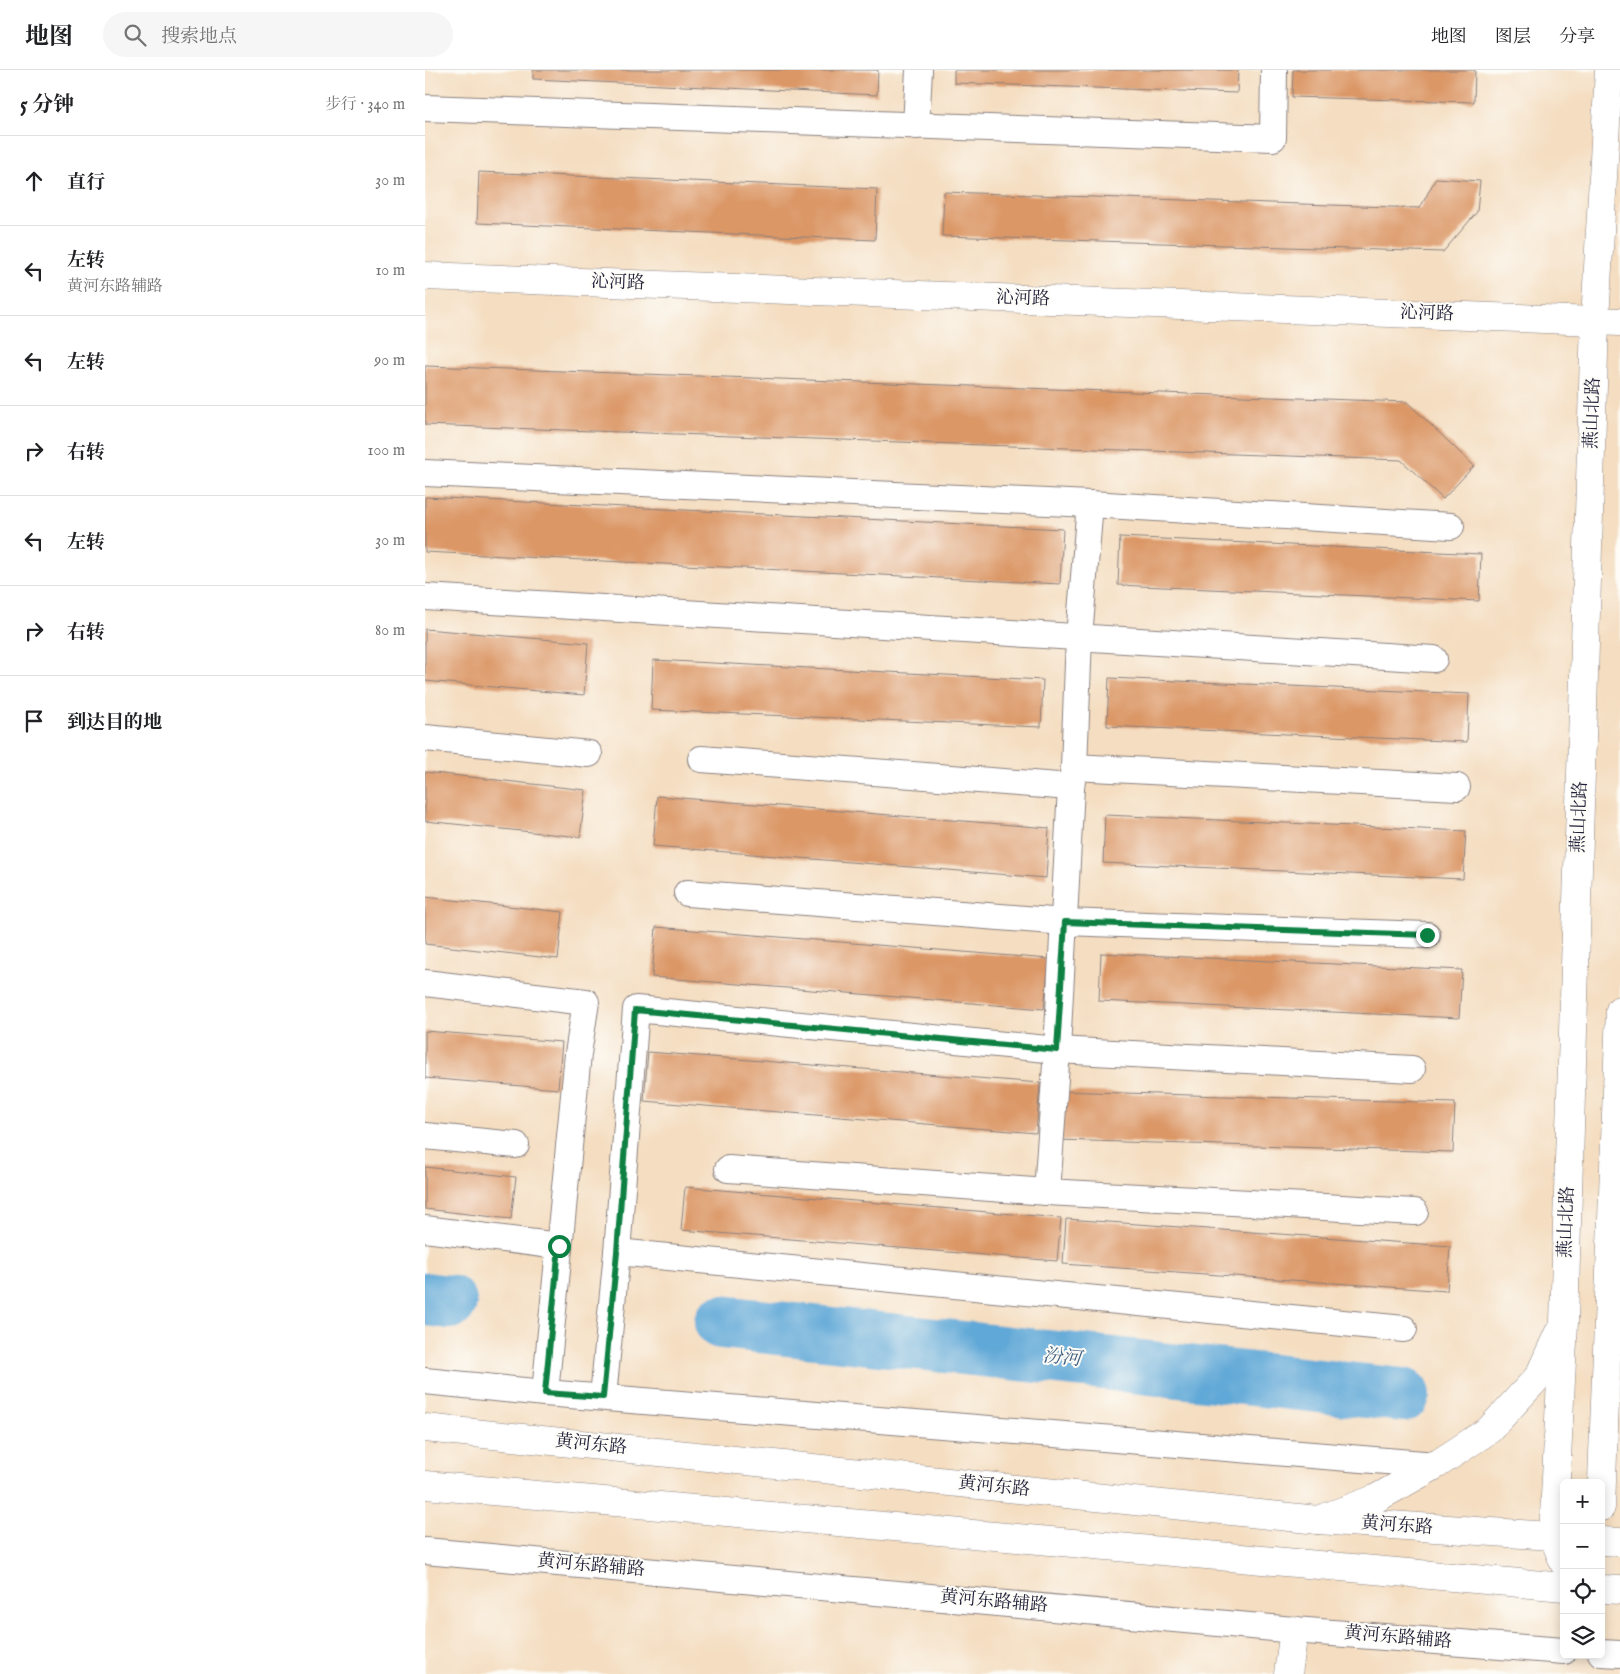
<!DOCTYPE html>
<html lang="zh">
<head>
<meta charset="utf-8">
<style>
	body { margin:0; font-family:"IM FELL English","Noto Serif SC",serif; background:#f6f6f6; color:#202124 }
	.controls { position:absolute; right:15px; bottom:15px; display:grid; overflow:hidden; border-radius:8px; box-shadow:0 2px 12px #0003 }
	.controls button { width:45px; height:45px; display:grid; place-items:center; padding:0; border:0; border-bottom:1px solid #e0e0e0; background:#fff; color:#202124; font:25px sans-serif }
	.stop { position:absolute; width:15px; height:15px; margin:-11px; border:4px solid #0b8043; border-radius:50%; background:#fff }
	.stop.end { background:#0b8043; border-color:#fff; box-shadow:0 1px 5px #0008 }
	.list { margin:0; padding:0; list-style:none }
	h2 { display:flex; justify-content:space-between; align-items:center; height:65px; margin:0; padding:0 20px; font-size:21px }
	h2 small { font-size:16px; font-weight:400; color:#757577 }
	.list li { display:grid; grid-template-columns:32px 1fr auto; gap:15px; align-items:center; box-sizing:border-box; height:90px; padding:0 20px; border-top:1px solid #e0e0e0 }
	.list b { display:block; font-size:19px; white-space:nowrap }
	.list p { margin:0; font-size:16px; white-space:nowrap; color:#757577 }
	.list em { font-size:16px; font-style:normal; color:#757577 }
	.icon { flex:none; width:28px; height:28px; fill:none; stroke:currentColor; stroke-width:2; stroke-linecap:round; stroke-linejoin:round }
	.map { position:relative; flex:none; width:1195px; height:1604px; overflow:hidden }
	header { display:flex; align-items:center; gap:30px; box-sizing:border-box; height:70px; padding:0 25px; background:#fff; border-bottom:1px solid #e0e0e0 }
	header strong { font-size:24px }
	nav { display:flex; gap:28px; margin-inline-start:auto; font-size:18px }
	.search { width:350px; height:45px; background:#f6f6f6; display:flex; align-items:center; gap:12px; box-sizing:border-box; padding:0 18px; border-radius:28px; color:#757577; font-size:19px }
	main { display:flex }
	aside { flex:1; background:#fff }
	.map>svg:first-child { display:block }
</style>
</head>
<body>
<header>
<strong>地图</strong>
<div class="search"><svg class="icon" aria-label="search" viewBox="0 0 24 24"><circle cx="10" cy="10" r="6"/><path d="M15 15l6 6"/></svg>搜索地点</div>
<nav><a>地图</a><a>图层</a><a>分享</a></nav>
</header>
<main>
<aside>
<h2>5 分钟<small>步行 · 340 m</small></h2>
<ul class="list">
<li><svg class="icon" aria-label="ahead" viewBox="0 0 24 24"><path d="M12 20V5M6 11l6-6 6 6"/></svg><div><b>直行</b></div><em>30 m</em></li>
<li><svg class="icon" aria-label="left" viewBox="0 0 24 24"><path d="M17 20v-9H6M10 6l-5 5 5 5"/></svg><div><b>左转</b><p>黄河东路辅路</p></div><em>10 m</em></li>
<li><svg class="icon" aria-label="left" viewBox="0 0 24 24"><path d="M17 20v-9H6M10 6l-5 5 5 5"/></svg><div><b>左转</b></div><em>90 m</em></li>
<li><svg class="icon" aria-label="right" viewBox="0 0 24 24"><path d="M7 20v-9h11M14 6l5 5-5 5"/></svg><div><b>右转</b></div><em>100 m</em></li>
<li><svg class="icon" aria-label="left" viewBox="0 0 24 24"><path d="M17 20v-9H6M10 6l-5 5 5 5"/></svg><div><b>左转</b></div><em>30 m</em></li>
<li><svg class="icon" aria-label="right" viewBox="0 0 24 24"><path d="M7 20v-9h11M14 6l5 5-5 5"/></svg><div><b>右转</b></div><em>80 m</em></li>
<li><svg class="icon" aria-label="arrive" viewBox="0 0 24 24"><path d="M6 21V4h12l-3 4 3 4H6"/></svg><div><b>到达目的地</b></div></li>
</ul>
</aside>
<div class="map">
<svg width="1195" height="1604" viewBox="0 0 1195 1604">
	<rect width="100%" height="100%" fill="#fdfcf7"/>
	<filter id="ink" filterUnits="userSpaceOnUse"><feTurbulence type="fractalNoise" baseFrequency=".02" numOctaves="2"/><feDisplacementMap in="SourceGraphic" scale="10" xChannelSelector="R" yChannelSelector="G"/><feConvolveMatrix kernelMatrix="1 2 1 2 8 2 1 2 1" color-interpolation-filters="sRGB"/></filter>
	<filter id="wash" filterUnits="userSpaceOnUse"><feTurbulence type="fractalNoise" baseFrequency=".0096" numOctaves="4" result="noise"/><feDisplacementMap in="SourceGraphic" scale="20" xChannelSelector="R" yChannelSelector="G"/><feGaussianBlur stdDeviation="1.12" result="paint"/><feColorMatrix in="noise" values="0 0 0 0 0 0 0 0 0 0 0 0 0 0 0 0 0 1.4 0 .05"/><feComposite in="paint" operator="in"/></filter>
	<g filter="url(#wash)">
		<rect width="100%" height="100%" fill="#f4ddc0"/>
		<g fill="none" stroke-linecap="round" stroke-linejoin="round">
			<g stroke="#60a8d7" stroke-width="54">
				<path d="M 0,1229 L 25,1232"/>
				<path d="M 296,1252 L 978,1325"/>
			</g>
		</g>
		<g id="blocks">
			<g fill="#db9766">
				<path d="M 108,0 L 453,0 L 452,25 L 108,9 Z"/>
				<path d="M 529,0 L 813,0 L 812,23 L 529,13 Z"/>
				<path d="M 868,0 L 1050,0 L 1049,32 L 867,27 Z"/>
				<path d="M 54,102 L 452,119 L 450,170 L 52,153 Z"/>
				<path d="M 1011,108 L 1055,111 L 1052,142 L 1018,182 L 517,166 L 519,122 L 995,138 Z"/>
				<path d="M 0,296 L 982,332 L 1049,396 L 1018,429 L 976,390 L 0,355 Z"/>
				<path d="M 0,427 L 638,459 L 635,514 L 0,482 Z"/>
				<path d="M 695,467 L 1056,484 L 1054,531 L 693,515 Z"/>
				<path d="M 0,559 L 163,573 L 159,625 L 0,611 Z"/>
				<path d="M 228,590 L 618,610 L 616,657 L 226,640 Z"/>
				<path d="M 684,608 L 1044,624 L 1042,672 L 682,656 Z"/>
				<path d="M 0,702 L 161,720 L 155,767 L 0,751 Z"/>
				<path d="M 232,726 L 624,758 L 621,808 L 228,776 Z"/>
				<path d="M 680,745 L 1041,761 L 1038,809 L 678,793 Z"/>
				<path d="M 0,827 L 138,842 L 133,889 L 0,874 Z"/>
				<path d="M 231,857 L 624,889 L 619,939 L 227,907 Z"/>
				<path d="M 676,883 L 1037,900 L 1034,948 L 674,931 Z"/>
				<path d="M 0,961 L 137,972 L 133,1019 L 0,1008 Z"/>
				<path d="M 223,982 L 615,1013 L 611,1063 L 219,1031 Z"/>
				<path d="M 633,1021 L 1030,1033 L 1028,1082 L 632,1070 Z"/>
				<path d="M 0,1097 L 91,1107 L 86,1149 L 0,1139 Z"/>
				<path d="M 260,1117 L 636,1148 L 632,1191 L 256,1160 Z"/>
				<path d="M 641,1149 L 1025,1176 L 1022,1221 L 638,1194 Z"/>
			</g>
		</g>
	</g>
	<g filter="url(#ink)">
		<use href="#blocks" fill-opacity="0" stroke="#8b807e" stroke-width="1"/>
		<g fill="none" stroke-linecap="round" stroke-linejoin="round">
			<g stroke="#8b807e" stroke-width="28">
				<g id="minor">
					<path d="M 0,38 L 848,68 L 849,0"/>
					<path d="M 491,56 L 494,0"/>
					<path d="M 0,403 L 665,434 L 654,567 L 649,697 L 646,717 L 632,980 L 211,939 L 192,1182 L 178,1327"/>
					<path d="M 665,434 L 1026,456"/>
					<path d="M 0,527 L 1009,589"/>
					<path d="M 0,668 L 164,684"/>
					<path d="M 276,689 L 646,717"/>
					<path d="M 649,697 L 1032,717"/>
					<path d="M 262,823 L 640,852 L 1002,865"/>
					<path d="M 0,913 L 161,932 L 153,984 L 120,1323"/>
					<path d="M 987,999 L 632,980 L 622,1122 L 990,1142"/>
					<path d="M 0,1066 L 91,1075"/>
					<path d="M 303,1099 L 622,1122"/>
					<path d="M 0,1159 L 134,1176"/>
					<path d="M 192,1182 L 979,1259"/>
					<path d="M 0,1311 L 120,1323 L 1011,1395"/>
					<path d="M 0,1481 L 869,1560 L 1139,1581"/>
					<path d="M 1176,1583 L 1195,1584"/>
				</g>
			</g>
			<g stroke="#8b807e" stroke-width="29">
				<g id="tertiary">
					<path d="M 0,206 L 1195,252"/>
					<path d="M 1176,1437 L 1195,940"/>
					<path d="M 893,1450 L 950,1429 L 1011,1395 L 1064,1360 L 1114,1306 L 1133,1264"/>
					<path d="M 1139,1493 L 1128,1466 L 1139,1252 L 1170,251 L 1184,0"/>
					<path d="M 863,1604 L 869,1560"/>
				</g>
			</g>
			<g stroke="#8b807e" stroke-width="29">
				<g id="secondary">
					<path d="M 0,1358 L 893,1450 L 1139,1467"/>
					<path d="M 0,1415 L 1139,1517"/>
					<path d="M 1176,1471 L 1195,1472"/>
					<path d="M 1176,1519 L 1195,1520"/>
				</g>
			</g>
			<use href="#minor" stroke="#fff" stroke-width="26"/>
			<use href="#tertiary" stroke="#fff" stroke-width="28"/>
			<use href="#secondary" stroke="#fff" stroke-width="28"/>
		</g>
	</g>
	<g fill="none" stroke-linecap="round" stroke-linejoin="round" filter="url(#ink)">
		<path stroke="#0b8043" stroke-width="6" d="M 134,1176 L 120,1323 L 178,1327 L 192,1182 L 210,940 L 632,980 L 640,852 L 1002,865"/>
	</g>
	<g text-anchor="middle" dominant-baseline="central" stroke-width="4" stroke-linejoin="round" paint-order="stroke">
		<g font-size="18" fill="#22223b" stroke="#fdfcf7">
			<text transform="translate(193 213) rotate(2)">沁河路</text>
			<text transform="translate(598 229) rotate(2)">沁河路</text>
			<text transform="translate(1002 244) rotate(2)">沁河路</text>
			<text transform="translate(1168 343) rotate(-88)">燕山北路</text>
			<text transform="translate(1155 747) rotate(-88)">燕山北路</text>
			<text transform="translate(1142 1152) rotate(-88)">燕山北路</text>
			<text transform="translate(166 1375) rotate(6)">黄河东路</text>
			<text transform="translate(569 1417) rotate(6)">黄河东路</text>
			<text transform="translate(972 1456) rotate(4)">黄河东路</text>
			<text transform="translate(166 1496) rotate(5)">黄河东路辅路</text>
			<text transform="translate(569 1532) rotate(5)">黄河东路辅路</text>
			<text transform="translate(973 1568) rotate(5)">黄河东路辅路</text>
		</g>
		<g font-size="19" font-style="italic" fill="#3e5e81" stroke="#fdfcf7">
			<text transform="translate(637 1288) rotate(6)">汾河</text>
		</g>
	</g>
</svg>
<div class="controls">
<button>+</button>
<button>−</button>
<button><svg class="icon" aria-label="locate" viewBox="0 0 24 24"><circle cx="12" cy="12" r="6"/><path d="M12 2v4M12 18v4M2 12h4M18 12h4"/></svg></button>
<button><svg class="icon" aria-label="layers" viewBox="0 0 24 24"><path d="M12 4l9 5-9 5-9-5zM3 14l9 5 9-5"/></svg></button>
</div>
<div class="stop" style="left:134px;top:1176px"></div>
<div class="stop end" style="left:1002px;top:865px"></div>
</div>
</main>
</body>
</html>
